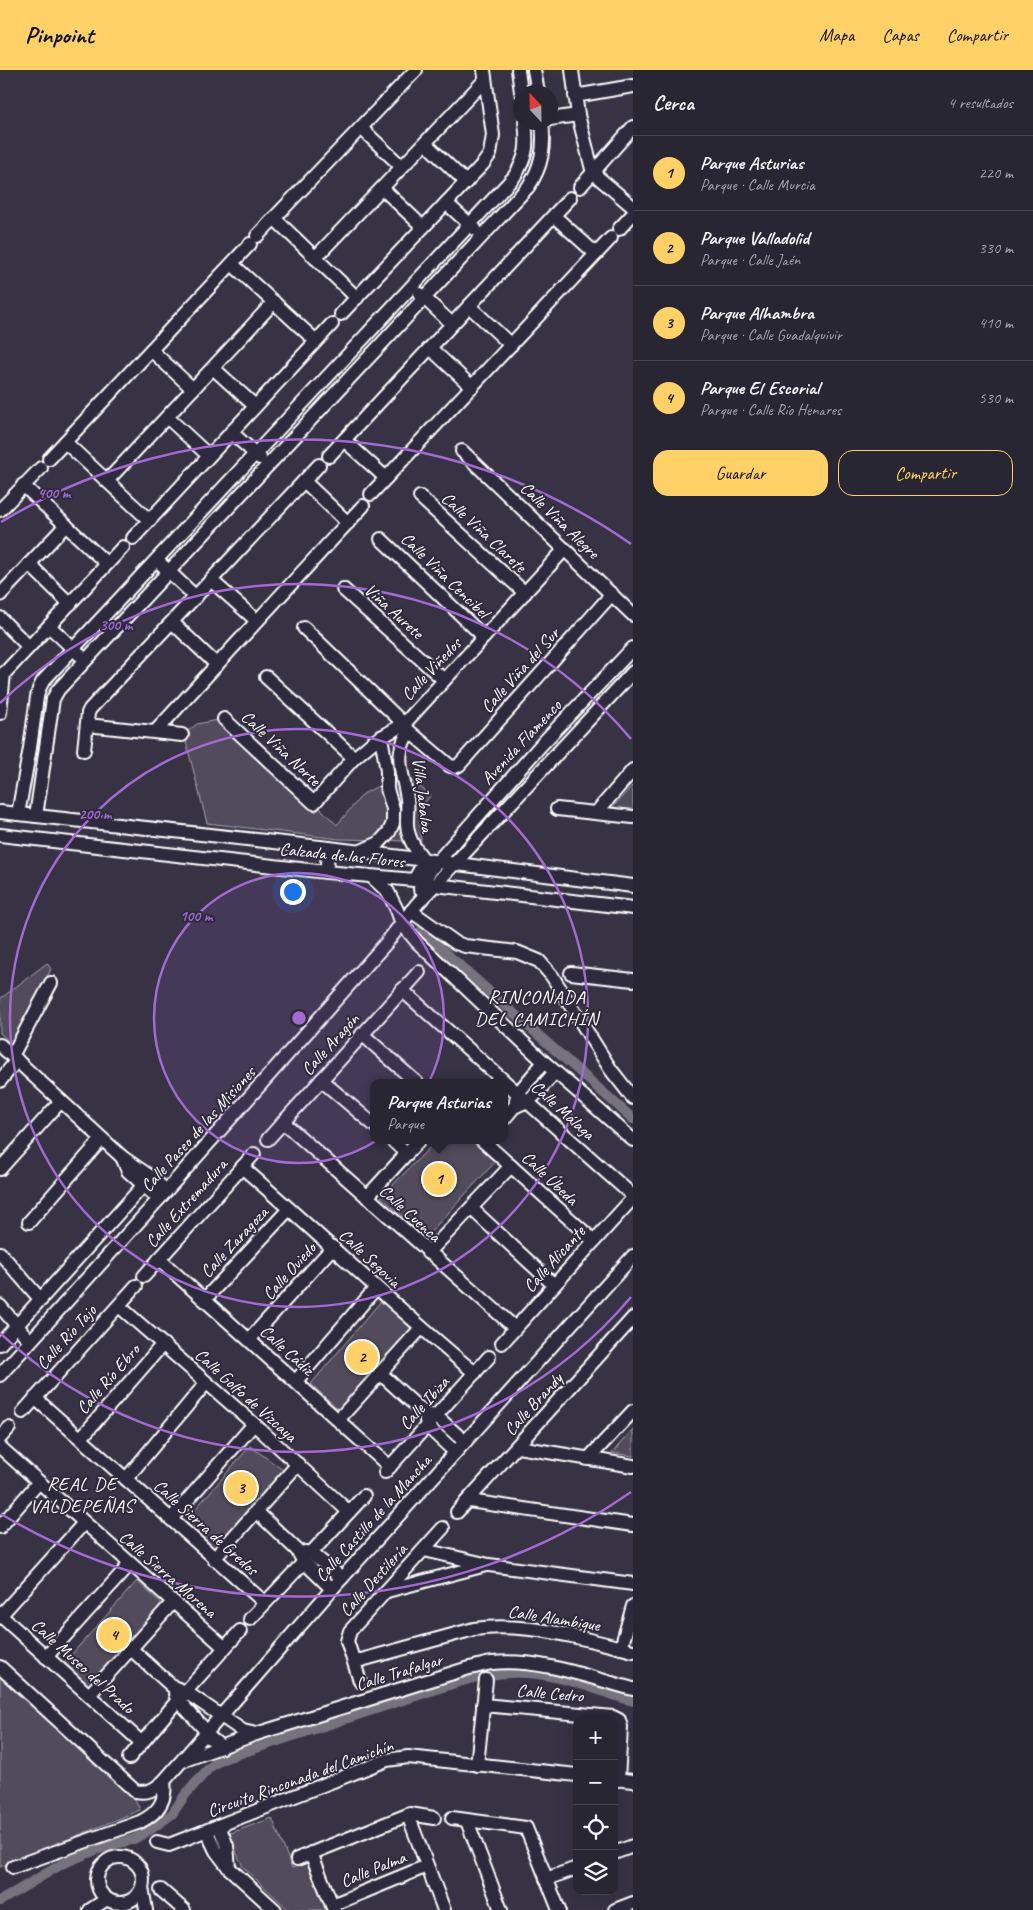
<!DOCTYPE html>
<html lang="es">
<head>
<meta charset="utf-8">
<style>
	body { margin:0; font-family:Caveat,sans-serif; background:#353240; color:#f1f3f6 }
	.controls { position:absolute; right:15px; bottom:15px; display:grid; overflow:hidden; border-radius:10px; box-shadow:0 5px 20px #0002 }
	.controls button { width:45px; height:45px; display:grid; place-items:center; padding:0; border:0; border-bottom:1px solid #45434f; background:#292634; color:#f1f3f6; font:25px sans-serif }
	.compass { position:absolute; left:513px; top:15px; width:45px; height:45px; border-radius:50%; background:#292634; box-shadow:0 5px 20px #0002; rotate:338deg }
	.you { position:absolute; left:292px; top:821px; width:18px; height:18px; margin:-12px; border:4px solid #fff; border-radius:50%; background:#1a73e8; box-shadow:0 0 0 8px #1a73e833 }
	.badge { display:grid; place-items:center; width:32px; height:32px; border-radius:50%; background:#ffd166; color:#111; font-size:16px; font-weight:700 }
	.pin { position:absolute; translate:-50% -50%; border:2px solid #fff; box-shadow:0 1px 5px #0006 }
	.popup { position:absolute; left:370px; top:1009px; width:138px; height:65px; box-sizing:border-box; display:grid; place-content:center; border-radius:10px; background:#292634; filter:drop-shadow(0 1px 4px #0005); font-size:16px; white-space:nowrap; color:#a5a5ac }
	.popup b { font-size:19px; color:#f1f3f6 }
	.popup::after { content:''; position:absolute; left:50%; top:100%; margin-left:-10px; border:10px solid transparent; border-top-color:#292634 }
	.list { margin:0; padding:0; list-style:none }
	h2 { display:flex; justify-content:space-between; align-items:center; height:65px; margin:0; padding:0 20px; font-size:21px }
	h2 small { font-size:16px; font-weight:400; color:#a5a5ac }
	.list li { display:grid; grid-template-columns:32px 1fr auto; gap:15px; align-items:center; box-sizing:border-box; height:75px; padding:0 20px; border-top:1px solid #45434f }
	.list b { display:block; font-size:19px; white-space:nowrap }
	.list p { margin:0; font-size:16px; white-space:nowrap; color:#a5a5ac }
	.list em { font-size:16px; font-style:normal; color:#a5a5ac }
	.actions { display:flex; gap:10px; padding:15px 20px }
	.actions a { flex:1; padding:11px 0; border:1px solid #ffd166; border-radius:15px; text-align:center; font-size:18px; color:#ffd166 }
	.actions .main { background:#ffd166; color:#111 }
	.icon { flex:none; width:28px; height:28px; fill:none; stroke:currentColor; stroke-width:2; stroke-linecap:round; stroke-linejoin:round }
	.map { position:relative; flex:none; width:633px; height:1840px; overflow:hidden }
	header { display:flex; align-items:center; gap:30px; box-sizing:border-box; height:70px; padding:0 25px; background:#ffd166; color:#111 }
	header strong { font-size:24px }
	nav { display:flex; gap:28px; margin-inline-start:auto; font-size:18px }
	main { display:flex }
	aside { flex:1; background:#292634 }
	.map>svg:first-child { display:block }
</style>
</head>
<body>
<header>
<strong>Pinpoint</strong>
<nav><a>Mapa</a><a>Capas</a><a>Compartir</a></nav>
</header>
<main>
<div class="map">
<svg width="633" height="1840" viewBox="0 0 633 1840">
	<rect width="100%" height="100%" fill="#373345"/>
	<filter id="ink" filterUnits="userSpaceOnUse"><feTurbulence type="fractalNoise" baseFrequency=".02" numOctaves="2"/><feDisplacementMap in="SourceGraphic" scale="10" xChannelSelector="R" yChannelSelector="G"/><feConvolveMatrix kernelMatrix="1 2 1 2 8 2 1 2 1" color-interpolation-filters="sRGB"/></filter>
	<g filter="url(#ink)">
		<g fill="#514c5c" stroke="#a8a6ae">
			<path d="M 218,650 L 316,742 L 320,738 L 337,755 L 363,724 L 380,715 L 409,709 L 431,725 L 420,738 L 421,773 L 391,770 L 339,769 L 207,753 L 184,664 L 197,654 Z"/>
			<path d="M 633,715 L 633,740 L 612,738 Z"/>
			<path d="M 47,893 L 51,899 L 13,975 L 0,963 L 0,929 Z"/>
			<path d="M 437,1070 L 472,1070 L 496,1091 L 426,1167 L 381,1127 Z"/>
			<path d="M 381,1231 L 414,1261 L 341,1342 L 311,1314 Z"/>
			<path d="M 633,1359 L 633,1386 L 612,1383 Z"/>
			<path d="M 250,1376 L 283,1400 L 215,1481 L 185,1451 Z"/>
			<path d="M 137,1511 L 164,1536 L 90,1618 L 63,1594 Z"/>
			<path d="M 0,1607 L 134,1727 L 140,1740 L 0,1797 Z"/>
			<path d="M 272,1748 L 292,1798 L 307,1793 L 326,1840 L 289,1840 L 243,1797 L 228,1764 Z"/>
		</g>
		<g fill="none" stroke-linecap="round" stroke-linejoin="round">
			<g stroke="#76737f" stroke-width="10">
				<path d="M 421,861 L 633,1049"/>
				<path d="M 0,1831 L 62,1794 L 96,1780 L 134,1769 L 150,1760 L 172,1744 L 185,1725 L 209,1698 L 220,1690 L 455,1613 C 489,1602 524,1599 559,1608 C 584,1614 608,1624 633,1631"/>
			</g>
			<g stroke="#fff" stroke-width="16">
				<g id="minor">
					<path d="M 518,0 L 521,22"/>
					<path d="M 534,0 L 538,22"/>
					<path d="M 572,0 L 578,45 L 593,103 L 633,137"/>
					<path d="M 575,26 L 633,16"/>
					<path d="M 550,49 L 578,45"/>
					<path d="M 361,58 L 402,97"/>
					<path d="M 425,73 L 466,112"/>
					<path d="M 580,117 L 633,57"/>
					<path d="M 382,118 L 423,157"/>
					<path d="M 446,133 L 475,159"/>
					<path d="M 554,146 L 596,184"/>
					<path d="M 274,148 L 357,228"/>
					<path d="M 619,159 L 633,144"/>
					<path d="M 257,166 L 416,0"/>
					<path d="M 315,188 L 485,10"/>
					<path d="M 232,194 L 316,271"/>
					<path d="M 420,224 L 452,254"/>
					<path d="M 469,236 L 511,275"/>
					<path d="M 341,244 L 483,94 L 490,84 L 493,65 L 484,0"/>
					<path d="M 430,278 L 472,317"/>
					<path d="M 151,280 L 193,319"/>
					<path d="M 213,298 L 255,336"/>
					<path d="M 167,347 L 209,386"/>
					<path d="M 231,362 L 260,388"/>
					<path d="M 344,370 L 386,408"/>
					<path d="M 65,372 L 149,450"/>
					<path d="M 462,381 L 633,545"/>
					<path d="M 329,386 L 570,128"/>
					<path d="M 49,389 L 250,174"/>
					<path d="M 107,411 L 274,232"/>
					<path d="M 304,411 L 348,453"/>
					<path d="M 23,415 L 107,494"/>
					<path d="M 371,424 L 611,168"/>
					<path d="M 420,427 L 525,523"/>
					<path d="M 0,440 L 41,398"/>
					<path d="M 133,468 L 332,254"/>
					<path d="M 381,469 L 484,567"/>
					<path d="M 29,494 L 70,534"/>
					<path d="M 162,495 L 196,527"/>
					<path d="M 212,511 L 257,551"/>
					<path d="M 343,519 L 444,610"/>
					<path d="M 0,525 L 66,455"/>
					<path d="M 0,548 L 29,577"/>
					<path d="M 173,553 L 217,595"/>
					<path d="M 49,556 L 80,585"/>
					<path d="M 304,558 L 404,654 L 409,661 L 450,696 L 455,697 L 459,695 L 612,524"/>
					<path d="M 266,607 L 354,688"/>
					<path d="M 0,608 L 123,477"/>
					<path d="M 0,643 L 4,603"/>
					<path d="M 224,649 L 314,733 L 354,688 L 373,672 L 404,654 L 565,479"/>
					<path d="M 87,655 L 182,665"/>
					<path d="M 409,661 C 393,687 403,702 407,729 C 408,736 407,742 407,749 C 406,766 414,778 425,791 L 414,810"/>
					<path d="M 155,662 L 363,436"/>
					<path d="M 84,680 L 88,643 L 90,639 L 319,395"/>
					<path d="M 557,739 L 633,747"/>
					<path d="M 0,742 L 329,778 L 633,816"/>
					<path d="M 596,743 L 633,700"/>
					<path d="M 18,744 L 30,678 L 37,627 L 39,619 L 43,611 L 514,107 C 527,87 528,76 525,52"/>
					<path d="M 36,746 L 53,629 L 58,620 L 528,117 C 542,97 545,77 542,52"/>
					<path d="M 0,765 L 326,802 L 414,810 L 435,815 L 633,838"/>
					<path d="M 361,781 L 379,773 L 389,762 L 393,753 L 393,739 L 387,719 L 387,701 L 381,667"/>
					<path d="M 326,802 L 329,778"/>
					<path d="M 372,807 L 388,822 L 397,840 L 402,854 L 417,872 L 544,992 L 633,1070"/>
					<path d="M 420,819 L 422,812 L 437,792 L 541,675 L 633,578"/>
					<path d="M 411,841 L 456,873 L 465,876 L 517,882 L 539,891 L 552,906 L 611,1000 L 633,1028"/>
					<path d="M 571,903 L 633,910"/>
					<path d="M 402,920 L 633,1126"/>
					<path d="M 362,964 L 417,1013"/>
					<path d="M 0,975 L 122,1087"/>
					<path d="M 12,986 L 51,913"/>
					<path d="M 321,1010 L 374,1055"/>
					<path d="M 0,1011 L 17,990"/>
					<path d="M 516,1030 L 518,1023 L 544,992"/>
					<path d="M 504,1049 L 514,1037 L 527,1031 L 534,1026 L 555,1002"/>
					<path d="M 283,1052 L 515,1258"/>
					<path d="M 268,1069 L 419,902"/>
					<path d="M 392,1070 L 407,1084"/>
					<path d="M 482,1070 L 594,1171"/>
					<path d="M 242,1097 C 320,1165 395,1237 475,1303"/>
					<path d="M 0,1099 L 61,1031"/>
					<path d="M 367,1127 L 419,1070"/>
					<path d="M 159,1129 L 128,1101 L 122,1087 L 151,1107 L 166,1121"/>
					<path d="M 471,1138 L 554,1215"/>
					<path d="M 29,1152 L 102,1069"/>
					<path d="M 0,1183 L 41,1230"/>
					<path d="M 428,1183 L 511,1096"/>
					<path d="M 159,1189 L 390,1397"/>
					<path d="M 144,1206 L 254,1084"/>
					<path d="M 205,1229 L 289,1139"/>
					<path d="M 0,1236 L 30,1271"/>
					<path d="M 119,1236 L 254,1354 L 349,1442"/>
					<path d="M 250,1269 L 333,1177"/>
					<path d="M 502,1273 L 633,1128"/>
					<path d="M 0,1274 L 151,1107"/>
					<path d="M 380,1303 L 425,1344 L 427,1356 L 455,1382"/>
					<path d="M 0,1305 L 159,1129 L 387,872 L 417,834 L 633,602"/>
					<path d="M 296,1311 L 376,1218"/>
					<path d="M 35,1328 L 265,1533"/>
					<path d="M 23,1342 L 136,1216"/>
					<path d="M 430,1345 L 436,1346 L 465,1372"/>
					<path d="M 339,1349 L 421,1258"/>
					<path d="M 0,1368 L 9,1358"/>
					<path d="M 81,1368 L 163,1274"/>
					<path d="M 0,1377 L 224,1577"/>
					<path d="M 518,1377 L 633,1396"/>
					<path d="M 588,1389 L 633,1341"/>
					<path d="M 385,1402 L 489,1287"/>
					<path d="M 126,1409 L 206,1313"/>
					<path d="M 469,1431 L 633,1455"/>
					<path d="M 256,1441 L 297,1480 L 304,1492 L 332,1519"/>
					<path d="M 457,1442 L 633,1248"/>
					<path d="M 171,1449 L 254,1354"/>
					<path d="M 0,1457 L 39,1412"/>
					<path d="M 424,1480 L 489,1495 L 633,1514"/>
					<path d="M 305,1482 L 311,1483 L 342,1508"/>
					<path d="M 311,1483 L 364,1426"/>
					<path d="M 214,1489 L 298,1394"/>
					<path d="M 387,1521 L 486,1495"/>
					<path d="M 0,1545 L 142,1673"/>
					<path d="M 0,1546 L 84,1453"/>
					<path d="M 250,1549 L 304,1492"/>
					<path d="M 621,1578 L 633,1536"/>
					<path d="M 131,1579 L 173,1617 L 186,1622 L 243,1661 L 256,1664"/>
					<path d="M 46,1587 L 130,1494"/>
					<path d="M 354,1592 L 474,1559 C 526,1552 583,1568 633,1581"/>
					<path d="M 0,1597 L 135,1721 C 148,1724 155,1719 164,1711 L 332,1519 L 633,1186"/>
					<path d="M 360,1611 L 347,1571 L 350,1561 L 443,1458"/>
					<path d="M 175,1624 L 178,1630 L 207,1662 L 210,1668 L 222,1677"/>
					<path d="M 89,1625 L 173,1532"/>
					<path d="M 483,1635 L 613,1647 L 619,1650 L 621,1657 L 618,1710"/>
					<path d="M 129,1688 L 178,1630 L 240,1561"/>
					<path d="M 182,1691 L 256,1664 L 469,1598 C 477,1597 484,1594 492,1593 C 539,1588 588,1607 633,1619"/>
					<path d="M 477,1695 L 486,1610"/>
					<path d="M 614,1709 L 633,1711"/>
					<path d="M 408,1745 L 444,1840"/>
					<path d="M 452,1748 L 526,1758 L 559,1840"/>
					<path d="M 467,1751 L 501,1840"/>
					<path d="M 219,1756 L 227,1776 L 229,1798"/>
					<path d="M 207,1762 L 216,1781 L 229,1798 L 275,1840"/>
					<path d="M 157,1772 L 169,1775 L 387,1690 L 408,1687 L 577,1705"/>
					<path d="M 311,1783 L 334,1840"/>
					<path d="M 614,1783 L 633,1776"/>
					<circle cx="120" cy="1810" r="23"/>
					<path d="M 297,1789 L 410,1744 L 434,1748"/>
					<path d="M 13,1797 L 140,1752 C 158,1743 167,1731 164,1711"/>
					<path d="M 546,1809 L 577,1798"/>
					<path d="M 142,1817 L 146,1840"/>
					<path d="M 161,1820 L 184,1840"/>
					<path d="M 332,1835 L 427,1796"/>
					<path d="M 90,1840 L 107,1829"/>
					<path d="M 615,1840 L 633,1833"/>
				</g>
			</g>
			<use href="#minor" stroke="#2f2a3d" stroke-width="12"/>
		</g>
	</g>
	<circle cx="299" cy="948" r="145" fill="#a36bd2" fill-opacity=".12"/>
	<g fill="none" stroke="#a36bd2" stroke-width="2.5">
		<circle cx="299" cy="948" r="145"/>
		<circle cx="299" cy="948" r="289"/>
		<path d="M631 1227A434 434 0 0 1 0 1263M0 633A434 434 0 0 1 631 669"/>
		<path d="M631 1422A579 579 0 0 1 1 1444M1 452A579 579 0 0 1 631 474"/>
	</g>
	<g text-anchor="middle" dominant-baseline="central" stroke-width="4" stroke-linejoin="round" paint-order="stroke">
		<g font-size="18" fill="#fff" stroke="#2f2a3d">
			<text transform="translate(560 450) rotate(44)">Calle Viña Alegre</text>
			<text transform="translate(484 462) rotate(43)">Calle Viña Clarete</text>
			<text transform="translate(445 505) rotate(44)">Calle Viña Cencibel</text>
			<text transform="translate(394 541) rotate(42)">Viña Aurete</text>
			<text transform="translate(431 599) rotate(-47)">Calle Viñedos</text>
			<text transform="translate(520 600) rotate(-48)">Calle Viña del Sur</text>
			<text transform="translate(521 672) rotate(-47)">Avenida Flamenco</text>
			<text transform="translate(281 678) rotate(43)">Calle Viña Norte</text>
			<text transform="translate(423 725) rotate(83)">Villa Jabaloa</text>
			<text transform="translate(342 785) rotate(6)">Calzada de las Flores</text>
			<text transform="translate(330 974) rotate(-48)">Calle Aragón</text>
			<text transform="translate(563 1040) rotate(42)">Calle Málaga</text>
			<text transform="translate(198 1059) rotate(-48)">Calle Paseo de las Misiones</text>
			<text transform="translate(550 1108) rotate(43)">Calle Úbeda</text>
			<text transform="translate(186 1133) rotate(-48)">Calle Extremadura</text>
			<text transform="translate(410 1143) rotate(42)">Calle Cuenca</text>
			<text transform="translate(234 1172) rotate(-47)">Calle Zaragoza</text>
			<text transform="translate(370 1188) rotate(43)">Calle Segovia</text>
			<text transform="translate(554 1189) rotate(-48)">Calle Alicante</text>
			<text transform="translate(289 1201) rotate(-48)">Calle Oviedo</text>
			<text transform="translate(66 1267) rotate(-48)">Calle Río Tajo</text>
			<text transform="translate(287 1280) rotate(42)">Calle Cádiz</text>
			<text transform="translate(108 1309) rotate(-49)">Calle Río Ebro</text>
			<text transform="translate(246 1325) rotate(42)">Calle Golfo de Vizcaya</text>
			<text transform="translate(424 1333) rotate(-48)">Calle Ibiza</text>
			<text transform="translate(533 1334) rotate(-48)">Calle Brandy</text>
			<text transform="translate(373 1448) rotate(-48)">Calle Castillo de la Mancha</text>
			<text transform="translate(206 1457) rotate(42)">Calle Sierra de Gredos</text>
			<text transform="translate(168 1504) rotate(41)">Calle Sierra Morena</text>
			<text transform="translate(373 1510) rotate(-48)">Calle Destilería</text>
			<text transform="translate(554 1548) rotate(9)">Calle Alambique</text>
			<text transform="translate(83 1596) rotate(42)">Calle Museo del Prado</text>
			<text transform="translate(399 1602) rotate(-17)">Calle Trafalgar</text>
			<text transform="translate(550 1623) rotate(5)">Calle Cedro</text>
			<text transform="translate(300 1708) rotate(-20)">Circuito Rinconada del Camichín</text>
			<text transform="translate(373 1799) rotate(-22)">Calle Palma</text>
		</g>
		<g font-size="19" letter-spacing="1" fill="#fff" stroke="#2f2a3d">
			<text x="537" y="927">RINCONADA<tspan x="537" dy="22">DEL CAMICHÍN</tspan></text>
			<text x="82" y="1414">REAL DE<tspan x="82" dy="22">VALDEPEÑAS</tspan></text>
		</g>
	</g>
	<circle cx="299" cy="948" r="8" fill="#a36bd2" stroke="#2f2a3d" stroke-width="2.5"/>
	<g font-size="15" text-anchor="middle" font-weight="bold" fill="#a36bd2" stroke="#2f2a3d" stroke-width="4" stroke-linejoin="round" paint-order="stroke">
		<text x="54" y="428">400 m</text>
		<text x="116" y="560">300 m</text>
		<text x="95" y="749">200 m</text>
		<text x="196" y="851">100 m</text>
	</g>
</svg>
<div class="controls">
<button>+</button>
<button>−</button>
<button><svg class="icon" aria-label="locate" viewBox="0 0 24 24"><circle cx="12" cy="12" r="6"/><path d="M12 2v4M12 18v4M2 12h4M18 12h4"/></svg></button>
<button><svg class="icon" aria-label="layers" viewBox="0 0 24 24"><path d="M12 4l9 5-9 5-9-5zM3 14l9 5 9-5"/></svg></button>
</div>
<svg class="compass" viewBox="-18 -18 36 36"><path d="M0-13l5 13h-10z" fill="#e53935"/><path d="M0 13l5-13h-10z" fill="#a5a5ac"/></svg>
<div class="you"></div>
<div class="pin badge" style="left:439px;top:1109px">1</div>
<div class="popup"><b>Parque Asturias</b>Parque</div>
<div class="pin badge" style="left:362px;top:1287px">2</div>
<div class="pin badge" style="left:241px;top:1418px">3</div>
<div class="pin badge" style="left:114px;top:1565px">4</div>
</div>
<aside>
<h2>Cerca<small>4 resultados</small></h2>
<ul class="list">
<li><span class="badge">1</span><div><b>Parque Asturias</b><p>Parque · Calle Murcia</p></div><em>220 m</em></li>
<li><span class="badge">2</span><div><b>Parque Valladolid</b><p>Parque · Calle Jaén</p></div><em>330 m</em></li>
<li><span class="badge">3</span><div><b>Parque Alhambra</b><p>Parque · Calle Guadalquivir</p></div><em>410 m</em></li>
<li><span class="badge">4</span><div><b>Parque El Escorial</b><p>Parque · Calle Río Henares</p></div><em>530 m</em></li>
</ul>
<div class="actions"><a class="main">Guardar</a><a>Compartir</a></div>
</aside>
</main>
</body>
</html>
